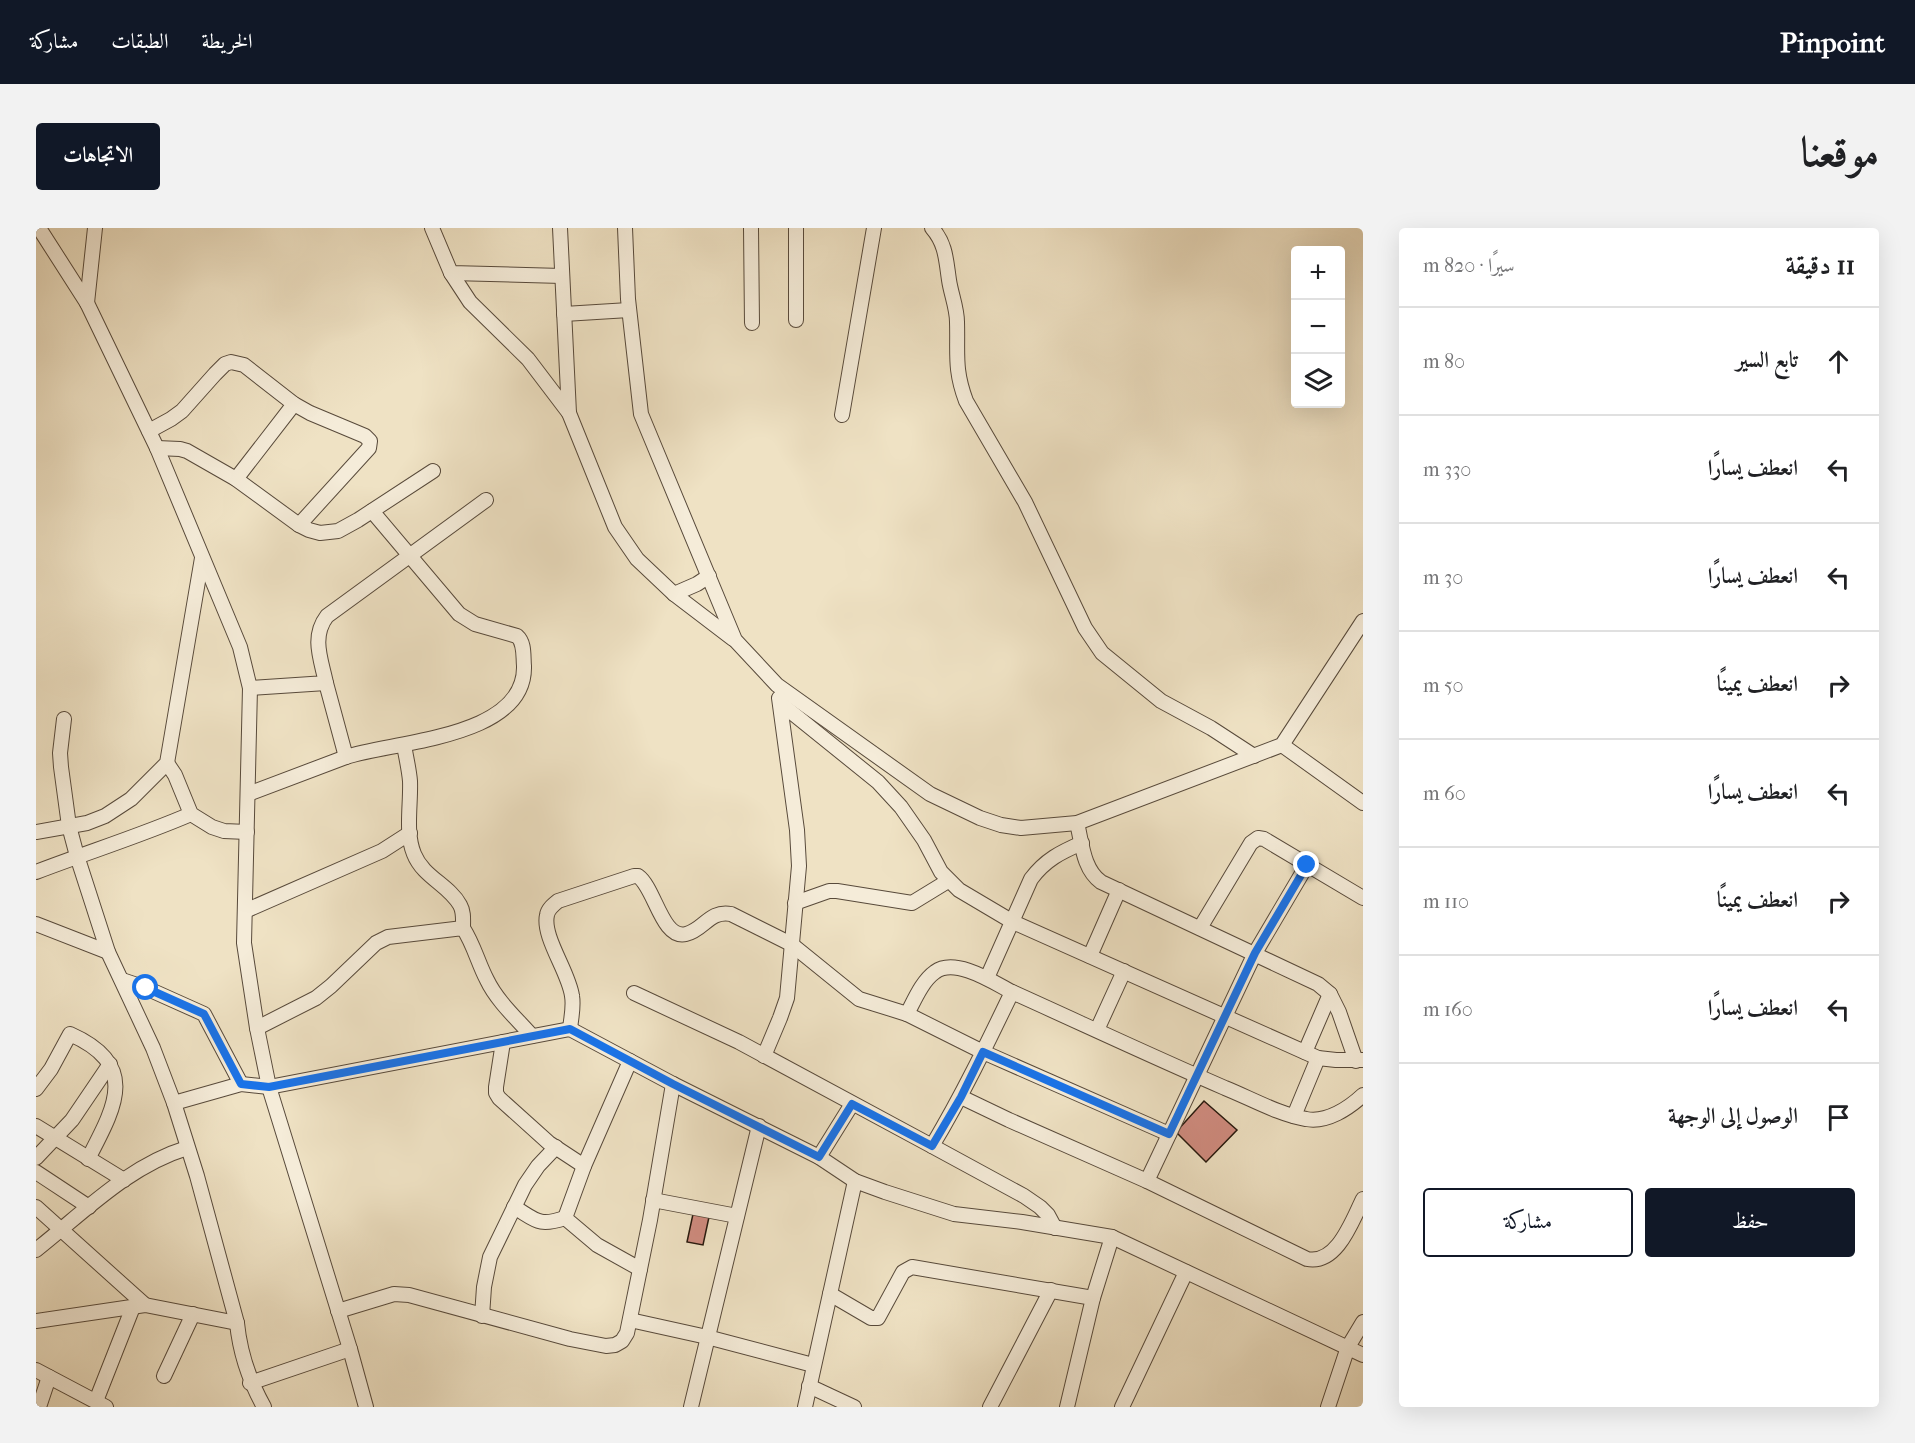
<!DOCTYPE html>
<html lang="ar">
<head>
<meta charset="utf-8">
<style>
	body { margin:0; font-family:"IM FELL French Canon",Amiri,serif; background:#f2f2f2; color:#202124; direction:rtl }
	.controls { position:absolute; right:18px; top:18px; display:grid; overflow:hidden; border-radius:6px; box-shadow:0 6px 24px #0002 }
	.controls button { width:54px; height:54px; display:grid; place-items:center; padding:0; border:0; border-bottom:2px solid #e0e0e0; background:#fff; color:#202124; font:30px sans-serif }
	.stop { position:absolute; width:18px; height:18px; margin:-14px; border:4px solid #1a73e8; border-radius:50%; background:#fff }
	.stop.end { background:#1a73e8; border-color:#fff; box-shadow:0 2px 6px #0008 }
	.list { margin:0; padding:0; list-style:none }
	h2 { display:flex; justify-content:space-between; align-items:center; height:78px; margin:0; padding:0 24px; font-size:26px }
	h2 small { font-size:20px; font-weight:400; color:#757577 }
	.list li { display:grid; grid-template-columns:39px 1fr auto; gap:18px; align-items:center; box-sizing:border-box; height:108px; padding:0 24px; border-top:2px solid #e0e0e0 }
	.list b { display:block; font-size:22px; white-space:nowrap }
	.list em { font-size:20px; font-style:normal; color:#757577 }
	.actions { display:flex; gap:12px; padding:18px 24px }
	.actions a { flex:1; padding:14px 0; border:2px solid #111827; border-radius:6px; text-align:center; font-size:21px; color:#111827 }
	.actions .main { background:#111827; color:#fff }
	.icon { flex:none; width:33px; height:33px; fill:none; stroke:currentColor; stroke-width:2; stroke-linecap:round; stroke-linejoin:round }
	.map { position:relative; flex:none; width:1327px; height:1179px; overflow:hidden; direction:ltr; border-radius:6px }
	header { display:flex; align-items:center; gap:36px; box-sizing:border-box; height:84px; padding:0 30px; background:#111827; color:#fff }
	header strong { font-size:28px }
	nav { display:flex; gap:33px; margin-inline-start:auto; font-size:21px }
	.intro { display:flex; align-items:center; justify-content:space-between; box-sizing:border-box; height:144px; padding:0 36px }
	h1 { margin:0; font-size:42px }
	.button { padding:15px 27px; border-radius:6px; background:#111827; color:#fff; font-size:21px; font-weight:700 }
	main { display:flex; gap:36px; padding:0 36px }
	aside { flex:1; background:#fff; border-radius:6px; box-shadow:0 6px 24px #0002 }
	.map>svg:first-child { display:block }
</style>
</head>
<body>
<header>
<strong>Pinpoint</strong>
<nav><a>الخريطة</a><a>الطبقات</a><a>مشاركة</a></nav>
</header>
<div class="intro"><h1>موقعنا</h1><a class="button">الاتجاهات</a></div>
<main>
<aside>
<h2>11 دقيقة<small>سيرًا · 820 m</small></h2>
<ul class="list">
<li><svg class="icon" aria-label="ahead" viewBox="0 0 24 24"><path d="M12 20V5M6 11l6-6 6 6"/></svg><div><b>تابع السير</b></div><em>80 m</em></li>
<li><svg class="icon" aria-label="left" viewBox="0 0 24 24"><path d="M17 20v-9H6M10 6l-5 5 5 5"/></svg><div><b>انعطف يسارًا</b></div><em>330 m</em></li>
<li><svg class="icon" aria-label="left" viewBox="0 0 24 24"><path d="M17 20v-9H6M10 6l-5 5 5 5"/></svg><div><b>انعطف يسارًا</b></div><em>30 m</em></li>
<li><svg class="icon" aria-label="right" viewBox="0 0 24 24"><path d="M7 20v-9h11M14 6l5 5-5 5"/></svg><div><b>انعطف يمينًا</b></div><em>50 m</em></li>
<li><svg class="icon" aria-label="left" viewBox="0 0 24 24"><path d="M17 20v-9H6M10 6l-5 5 5 5"/></svg><div><b>انعطف يسارًا</b></div><em>60 m</em></li>
<li><svg class="icon" aria-label="right" viewBox="0 0 24 24"><path d="M7 20v-9h11M14 6l5 5-5 5"/></svg><div><b>انعطف يمينًا</b></div><em>110 m</em></li>
<li><svg class="icon" aria-label="left" viewBox="0 0 24 24"><path d="M17 20v-9H6M10 6l-5 5 5 5"/></svg><div><b>انعطف يسارًا</b></div><em>160 m</em></li>
<li><svg class="icon" aria-label="arrive" viewBox="0 0 24 24"><path d="M6 21V4h12l-3 4 3 4H6"/></svg><div><b>الوصول إلى الوجهة</b></div></li>
</ul>
<div class="actions"><a class="main">حفظ</a><a>مشاركة</a></div>
</aside>
<div class="map">
<svg width="1327" height="1179" viewBox="0 0 1327 1179">
	<rect width="100%" height="100%" fill="#efe2c4"/>
	<filter id="stains"><feTurbulence type="fractalNoise" baseFrequency=".00333" numOctaves="4"/><feColorMatrix values="0 0 0 0 .2 0 0 0 0 .09 0 0 0 0 .02 0 0 0 .5 -.17"/></filter>
	<radialGradient id="worn" r=".72"><stop offset=".6" stop-color="#630" stop-opacity="0"/><stop offset="1" stop-color="#630" stop-opacity=".3"/></radialGradient>
	<g fill="#d08c80" stroke="#26180d" stroke-width="1.5">
		<path d="M 1168,873 L 1201,902 L 1170,934 L 1140,904 Z"/>
		<path d="M 657,986 L 673,989 L 667,1017 L 651,1014 Z"/>
	</g>
	<g fill="none" stroke-linecap="round" stroke-linejoin="round">
		<g stroke="#584a3b" stroke-width="16">
			<g id="minor">
				<path d="M 3,0 L 51,75 L 121,220 L 204,419 L 214,460 L 208,715 L 221,800 L 233,859 L 314,1121 L 330,1179"/>
				<path d="M 396,0 L 415,45 L 526,48"/>
				<path d="M 589,0 L 592,71 L 605,186 L 699,412 L 741,457 L 894,566 L 944,590 L 965,597 L 985,600 L 1041,595 L 1246,517 L 1327,393"/>
				<path d="M 715,0 L 716,95"/>
				<path d="M 896,0 C 910,16 910,32 913,52 C 915,66 921,80 921,94 C 922,126 918,141 930,173 L 989,274 L 1049,400 L 1066,425 L 1125,473 L 1175,500 L 1218,528"/>
				<path d="M 415,45 L 434,74 L 492,131 L 533,185 L 524,0"/>
				<path d="M 51,75 L 59,0"/>
				<path d="M 528,86 L 593,82"/>
				<path d="M 760,92 L 760,0"/>
				<path d="M 533,185 L 579,299 L 601,331 L 638,366 L 697,411"/>
				<path d="M 806,187 L 838,0"/>
				<path d="M 113,203 L 135,191 L 146,183 L 179,146 L 189,136 L 195,134 L 208,137 L 258,176 L 274,185 L 329,208 L 334,213 L 333,220 L 263,297"/>
				<path d="M 121,220 L 144,221 L 151,223 L 200,251 L 263,297 L 273,302 L 284,305 L 302,303 L 322,292 L 397,243"/>
				<path d="M 200,251 L 258,176"/>
				<path d="M 638,366 L 661,356 L 673,348"/>
				<path d="M 290,455 L 310,529 C 359,513 490,510 488,438 C 487,428 489,415 481,408 L 439,396 L 423,386 L 336,283"/>
				<path d="M 214,460 L 290,455 C 285,431 275,409 291,388 L 450,272"/>
				<path d="M 744,475 L 842,554 L 865,579 L 888,612 L 905,644 L 923,662 L 977,694 L 1282,830 L 1300,832 L 1327,832"/>
				<path d="M 28,491 L 24,525 L 25,539 L 33,598 L 41,628 L 72,724 L 117,820 L 138,875 L 161,948 L 201,1095 C 204,1125 213,1152 228,1179"/>
				<path d="M 368,517 C 370,529 373,541 374,553 C 375,577 369,604 378,626 C 387,649 413,657 424,677 C 428,684 427,692 427,700"/>
				<path d="M 1246,517 L 1327,575"/>
				<path d="M 131,535 L 139,547 L 155,586 L 176,599 L 188,603 L 211,604"/>
				<path d="M 212,566 L 310,529"/>
				<path d="M 1041,595 C 1046,615 1047,641 1065,654 L 1282,756 L 1294,766 L 1303,784 L 1320,833"/>
				<path d="M 0,604 L 51,595 L 69,588 L 95,571 L 131,535 L 166,330"/>
				<path d="M 0,644 C 52,624 104,608 155,586"/>
				<path d="M 759,675 L 793,663 L 801,663 L 876,675 L 912,653"/>
				<path d="M 209,683 L 346,623 L 374,605"/>
				<path d="M 0,696 L 72,724"/>
				<path d="M 1164,700 L 1215,615 L 1222,610 L 1228,611 L 1327,670"/>
				<path d="M 1054,728 L 1083,662"/>
				<path d="M 951,750 L 995,651 C 1009,632 1025,624 1046,615"/>
				<path d="M 86,752 L 110,760 L 168,786 L 205,856"/>
				<path d="M 976,764 C 1047,796 1117,829 1189,860 C 1214,870 1244,887 1270,891 C 1291,895 1313,880 1327,867"/>
				<path d="M 598,765 L 703,814 L 896,918 C 926,868 951,816 976,764 C 957,754 919,729 899,744 C 886,753 878,773 871,786 L 947,824 L 1133,906"/>
				<path d="M 221,800 L 280,770 L 295,758 L 340,715 L 352,709 L 427,700 C 438,717 442,735 451,752 C 461,773 481,791 496,808"/>
				<path d="M 534,801 C 535,790 538,779 536,768 C 533,744 506,709 511,687 C 512,681 517,677 522,673 L 598,648 L 602,648 C 619,660 626,712 650,706 C 668,702 673,682 695,686 L 755,716 L 823,771 L 871,786"/>
				<path d="M 1061,802 L 1088,743"/>
				<path d="M 467,814 L 460,859 L 460,865 L 463,870 L 513,915 L 548,938"/>
				<path d="M 1269,824 L 1294,766"/>
				<path d="M 728,828 L 744,790 L 751,770 L 763,638 L 761,602 L 743,470"/>
				<path d="M 594,833 L 548,938 L 529,990 L 561,1017 L 604,1041"/>
				<path d="M 0,861 L 15,841 L 34,806 C 104,837 79,879 52,931"/>
				<path d="M 925,869 L 973,892 L 1111,953 L 1271,1031 C 1301,1037 1316,993 1327,971"/>
				<path d="M 138,875 L 205,856 L 233,859 L 534,801 L 637,856 L 783,929 L 819,953 L 849,964 L 918,986 L 986,994 L 1076,1009 L 1327,1127"/>
				<path d="M 1258,888 L 1282,830"/>
				<path d="M 0,898 L 88,952"/>
				<path d="M 896,918 L 988,968 L 1004,979 L 1012,987 L 1019,1000"/>
				<path d="M 783,929 L 816,876"/>
				<path d="M 0,930 L 36,892 L 74,836"/>
				<path d="M 0,944 L 53,979"/>
				<path d="M 1111,953 L 1219,725 L 1271,637"/>
				<path d="M 617,972 L 701,988"/>
				<path d="M 0,979 L 109,1077"/>
				<path d="M 478,979 C 500,992 502,999 529,990"/>
				<path d="M 0,1022 C 47,985 92,938 151,920"/>
				<path d="M 794,1066 L 835,1090 L 842,1090 L 867,1044 L 876,1039 L 1057,1070"/>
				<path d="M 302,1083 L 358,1066 L 373,1067 L 534,1111 L 570,1118 L 579,1117 L 586,1113 L 591,1105 L 614,992 L 637,856"/>
				<path d="M 446,1088 L 448,1059 L 454,1029 L 489,957 L 502,938 L 520,919"/>
				<path d="M 594,1092 L 671,1109 L 777,1137"/>
				<path d="M 0,1093 L 109,1077 L 201,1095"/>
				<path d="M 0,1142 L 70,1179"/>
				<path d="M 128,1148 L 157,1086"/>
				<path d="M 214,1155 L 314,1121"/>
				<path d="M 773,1158 L 818,1179"/>
				<path d="M 60,1173 L 97,1079"/>
				<path d="M 3,1179 L 13,1149"/>
				<path d="M 655,1179 L 723,898"/>
				<path d="M 769,1179 L 819,953"/>
				<path d="M 954,1179 L 1015,1062"/>
				<path d="M 1031,1179 L 1057,1070 L 1076,1009"/>
				<path d="M 1086,1179 L 1150,1044"/>
				<path d="M 1292,1179 L 1312,1119 L 1327,1094"/>
			</g>
		</g>
		<use href="#minor" stroke="#f5ecd9" stroke-width="14"/>
	</g>
	<g fill="none" stroke-linecap="round" stroke-linejoin="round">
		<path stroke="#1a73e8" stroke-width="8" d="M 110,760 L 168,786 L 205,856 L 233,859 L 534,801 L 637,856 L 783,929 L 816,876 L 896,918 L 925,869 L 947,824 L 1133,906 L 1219,725 L 1271,637"/>
	</g>
	<rect width="100%" height="100%" filter="url(#stains)"/>
	<rect width="100%" height="100%" fill="url(#worn)"/>
</svg>
<div class="controls">
<button>+</button>
<button>−</button>
<button><svg class="icon" aria-label="layers" viewBox="0 0 24 24"><path d="M12 4l9 5-9 5-9-5zM3 14l9 5 9-5"/></svg></button>
</div>
<div class="stop" style="left:110px;top:760px"></div>
<div class="stop end" style="left:1271px;top:637px"></div>
</div>
</main>
</body>
</html>
